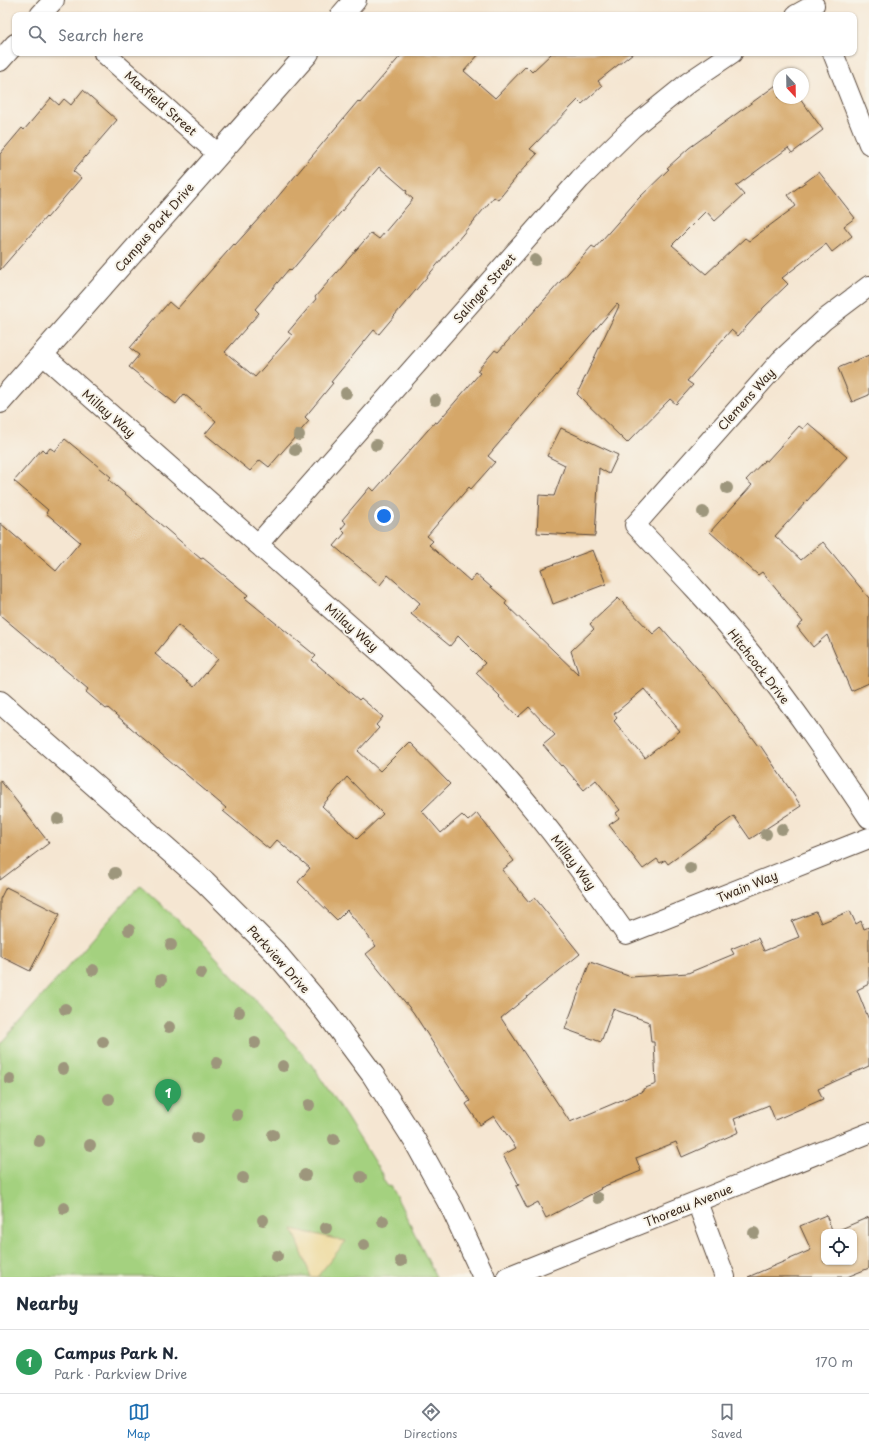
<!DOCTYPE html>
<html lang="en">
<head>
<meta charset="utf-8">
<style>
	body { margin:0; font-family:"Playpen Sans",sans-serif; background:#f6f6f7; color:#1f2937 }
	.controls { position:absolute; right:12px; bottom:12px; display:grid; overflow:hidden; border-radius:8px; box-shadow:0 1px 3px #0004 }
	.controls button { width:36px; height:36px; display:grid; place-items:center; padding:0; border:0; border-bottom:1px solid #e0e1e3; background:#fff; color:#1f2937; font:20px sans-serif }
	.compass { position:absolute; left:773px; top:68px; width:36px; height:36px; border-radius:50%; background:#fff; box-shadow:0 1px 3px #0004; rotate:158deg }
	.you { position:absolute; left:384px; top:516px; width:14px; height:14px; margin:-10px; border:3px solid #fff; border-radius:50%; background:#1a73e8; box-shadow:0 0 0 6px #1a73e833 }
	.badge { display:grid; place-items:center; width:26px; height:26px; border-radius:50%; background:#1f6fb2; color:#fff; font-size:13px; font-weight:700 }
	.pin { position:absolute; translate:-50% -33px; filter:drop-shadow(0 1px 2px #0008) }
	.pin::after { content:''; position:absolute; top:21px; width:14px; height:12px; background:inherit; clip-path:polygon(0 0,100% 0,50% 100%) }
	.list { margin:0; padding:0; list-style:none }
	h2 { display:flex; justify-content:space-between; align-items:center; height:52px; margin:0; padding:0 16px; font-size:17px }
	h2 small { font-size:13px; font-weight:400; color:#747a83 }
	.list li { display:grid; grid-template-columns:26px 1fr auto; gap:12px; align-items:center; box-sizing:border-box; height:64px; padding:0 16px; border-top:1px solid #e0e1e3 }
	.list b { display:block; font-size:15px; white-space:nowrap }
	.list p { margin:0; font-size:13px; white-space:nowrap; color:#747a83 }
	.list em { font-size:13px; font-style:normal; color:#747a83 }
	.icon { flex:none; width:22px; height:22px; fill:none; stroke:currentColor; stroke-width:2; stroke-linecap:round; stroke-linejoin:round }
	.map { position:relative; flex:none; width:869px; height:1277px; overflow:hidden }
	.search { position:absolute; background:#fff; box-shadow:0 1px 3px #0004; left:12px; right:12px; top:12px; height:44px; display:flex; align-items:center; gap:10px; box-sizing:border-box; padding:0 14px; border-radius:8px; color:#747a83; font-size:15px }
	.sheet { height:116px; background:#fff }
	nav { display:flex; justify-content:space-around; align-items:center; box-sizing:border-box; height:56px; border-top:1px solid #e0e1e3; background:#fff; font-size:11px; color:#747a83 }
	nav a { display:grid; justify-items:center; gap:2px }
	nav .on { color:#1f6fb2 }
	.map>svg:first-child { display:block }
</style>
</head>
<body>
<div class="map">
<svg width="869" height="1277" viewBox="0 0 869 1277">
	<rect width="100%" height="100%" fill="#f7f3e8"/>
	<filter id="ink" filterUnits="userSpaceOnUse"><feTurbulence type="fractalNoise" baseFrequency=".025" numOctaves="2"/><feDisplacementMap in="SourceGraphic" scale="8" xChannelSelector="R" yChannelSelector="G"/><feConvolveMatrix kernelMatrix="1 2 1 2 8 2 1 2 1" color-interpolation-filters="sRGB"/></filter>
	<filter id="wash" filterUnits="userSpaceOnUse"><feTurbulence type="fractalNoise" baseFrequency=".012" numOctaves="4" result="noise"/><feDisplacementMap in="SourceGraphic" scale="16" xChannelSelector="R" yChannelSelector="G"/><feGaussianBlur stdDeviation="0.9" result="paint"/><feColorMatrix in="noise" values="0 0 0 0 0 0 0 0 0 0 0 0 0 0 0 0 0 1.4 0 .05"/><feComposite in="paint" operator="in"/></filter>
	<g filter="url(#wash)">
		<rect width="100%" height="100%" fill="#f5e6d2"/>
		<path fill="#a4d17f" stroke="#707e4e" d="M 140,885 L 204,944 L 275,1022 L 311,1064 L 347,1118 L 383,1176 L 383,1179 L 388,1187 L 390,1186 L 400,1204 L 436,1277 L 0,1277 L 0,1044 Z"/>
		<path fill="#eeda9e" stroke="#94825e" d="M 293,1229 L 340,1240 L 346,1241 L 317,1277 L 311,1277 Z"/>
		<g id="blocks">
			<g fill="#d5a769" fill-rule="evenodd">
				<path d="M 403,53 L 480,53 L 464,71 L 495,98 L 526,66 L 532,72 L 552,53 L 633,53 L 598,81 L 602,86 L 582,104 L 578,100 L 530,149 L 537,154 L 515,178 L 516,178 L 498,200 L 494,197 L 379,334 L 374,330 L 331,382 L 333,383 L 305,417 L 309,421 L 269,467 L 260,460 L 250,471 L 205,434 L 216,421 L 184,394 L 176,404 L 129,367 L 139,355 L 130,348 L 169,302 L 177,309 L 234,244 L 235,245 L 271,205 L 358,101 L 360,103 ZM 379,167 L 407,191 L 406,193 L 413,199 L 379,239 L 371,233 L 315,297 L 316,299 L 288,332 L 292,335 L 255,377 L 225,352 L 259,313 L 255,309 L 289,269 L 291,271 Z"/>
				<path d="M 779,83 L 779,98 L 800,98 L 823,130 L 792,153 L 788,148 L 736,186 L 744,195 L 715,221 L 706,211 L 672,245 L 706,274 L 745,238 L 749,241 L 796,206 L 788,195 L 819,172 L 855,218 L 844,226 L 852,236 L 832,252 L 826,244 L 782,278 L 788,284 L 764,307 L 738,336 L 731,330 L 687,381 L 693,385 L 676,404 L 670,399 L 627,443 L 577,394 L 619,306 L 617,304 L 488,456 L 495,462 L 471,489 L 469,487 L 427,536 L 433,541 L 429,545 L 470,581 L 476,574 L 507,601 L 505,604 L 579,675 L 571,651 L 594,629 L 590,624 L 618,598 L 653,634 L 661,627 L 717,691 L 758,746 L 760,745 L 801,806 L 750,839 L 734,816 L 668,864 L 665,860 L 660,863 L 657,859 L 643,869 L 609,825 L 619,818 L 616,813 L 620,810 L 596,780 L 584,790 L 562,765 L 561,766 L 543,745 L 555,735 L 529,707 L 518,717 L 499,697 L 500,696 L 476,673 L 485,663 L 458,636 L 450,646 L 411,614 L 420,603 L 388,575 L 380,585 L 334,546 L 345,533 L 341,529 L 346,523 L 342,520 L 370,487 L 374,491 L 435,422 L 437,423 L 480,373 L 477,371 L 495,350 L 498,352 L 592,246 L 595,248 L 639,198 L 669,169 L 667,168 L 689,148 ZM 644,689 L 680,731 L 645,758 L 614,721 L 617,718 L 614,714 Z"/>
				<path d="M 83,90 L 117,120 L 73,171 L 81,178 L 47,218 L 46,217 L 0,270 L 0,154 L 22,128 L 24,130 L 51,98 L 59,105 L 64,99 L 71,105 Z"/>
				<path d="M 869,355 L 869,395 L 852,402 L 838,368 Z"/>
				<path d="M 808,423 L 847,457 L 775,536 L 801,560 L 823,542 L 869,598 L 869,683 L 851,691 L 827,635 L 813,647 L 797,627 L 803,622 L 762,572 L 758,575 L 710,532 L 752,485 L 746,480 L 765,460 L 767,461 L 799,426 L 803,429 Z"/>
				<path d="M 561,428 L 618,455 L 609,474 L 599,468 L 595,536 L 537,533 L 539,495 L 554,496 L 565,465 L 547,456 Z"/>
				<path d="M 65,439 L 111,477 L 109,480 L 152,517 L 201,559 L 203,558 L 248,595 L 245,598 L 316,656 L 312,660 L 359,700 L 361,698 L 383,717 L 376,725 L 379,728 L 358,751 L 380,771 L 409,742 L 450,784 L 422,811 L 441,833 L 462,815 L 468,821 L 477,813 L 514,861 L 502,870 L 529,902 L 535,898 L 580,954 L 501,1018 L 570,1122 L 643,1091 L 643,1089 L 656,1084 L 654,1042 L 651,1042 L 649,1022 L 613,1009 L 601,1042 L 565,1029 L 590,962 L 631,977 L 688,973 L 734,954 L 731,949 L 758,938 L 764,951 L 799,937 L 792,921 L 816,912 L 821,923 L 850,911 L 856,924 L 861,921 L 864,929 L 869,927 L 869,984 L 857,990 L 869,1020 L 869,1066 L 818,1089 L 823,1099 L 775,1120 L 769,1105 L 734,1119 L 739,1132 L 682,1157 L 676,1142 L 636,1158 L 641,1171 L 600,1188 L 601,1189 L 546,1218 L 538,1202 L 527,1208 L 516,1186 L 519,1185 L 503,1155 L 516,1148 L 494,1116 L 480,1125 L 466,1104 L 470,1101 L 413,1012 L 366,954 L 376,946 L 347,910 L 337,920 L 298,882 L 310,868 L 277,840 L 269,849 L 223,811 L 226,808 L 175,765 L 175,766 L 108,708 L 106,709 L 86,692 L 88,689 L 0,615 L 0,523 L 56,571 L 80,542 L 46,513 L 48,510 L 14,481 L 42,449 L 46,453 L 50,448 L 55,451 ZM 178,625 L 218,659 L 194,687 L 155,654 ZM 347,777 L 383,814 L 357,839 L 322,806 Z"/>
				<path d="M 593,550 L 606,584 L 553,604 L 541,569 Z"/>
				<path d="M 0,780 L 49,843 L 0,880 Z"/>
				<path d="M 6,887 L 60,914 L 30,971 L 0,956 L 0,899 Z"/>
				<path d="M 826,1215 L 833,1232 L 824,1232 L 824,1262 L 854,1262 L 854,1232 L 834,1232 L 869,1217 L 869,1268 L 847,1277 L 748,1277 L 811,1250 L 800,1226 Z"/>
			</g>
		</g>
	</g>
	<g filter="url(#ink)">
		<use href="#blocks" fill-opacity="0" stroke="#574639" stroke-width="1"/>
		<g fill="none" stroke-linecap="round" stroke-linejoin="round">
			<g stroke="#574639" stroke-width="22">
				<g id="street">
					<path d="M 40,15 L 54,0"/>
					<path d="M 796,15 L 814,5"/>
					<path d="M 104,53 L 218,154"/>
					<path d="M 833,53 L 869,144"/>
					<path d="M 0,61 L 15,44"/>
					<path d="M 869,286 L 824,320 L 781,360 L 635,525 C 676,568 716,610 753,656 C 795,708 832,763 869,818"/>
					<path d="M 42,354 L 381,653 C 423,692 466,732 504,775 C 548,825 587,879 626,934 L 869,838"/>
					<path d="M 258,544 L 580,179 L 632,128 L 689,82 L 732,53"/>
					<path d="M 697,1202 L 725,1277"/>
					<path d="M 507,1277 L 869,1133"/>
				</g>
			</g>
			<g stroke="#574639" stroke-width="24">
				<g id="secondary">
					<path d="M 342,15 L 355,0"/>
					<path d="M 0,402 L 308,53"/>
					<path d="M 0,702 L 205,882 L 275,952 L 326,1012 L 373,1075 L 415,1141 L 453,1210 L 484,1277"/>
				</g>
			</g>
			<use href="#street" stroke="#fff" stroke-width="20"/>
			<use href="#secondary" stroke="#fff" stroke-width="22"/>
		</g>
		<g fill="#9d967c">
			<circle cx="535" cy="260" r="6"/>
			<circle cx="346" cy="393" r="6"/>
			<circle cx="435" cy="400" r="6"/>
			<circle cx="299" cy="435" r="6"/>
			<circle cx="376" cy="445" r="6"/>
			<circle cx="295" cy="450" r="6"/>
			<circle cx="727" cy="488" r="6"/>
			<circle cx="703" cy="512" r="6"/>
			<circle cx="58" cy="819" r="6"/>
			<circle cx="782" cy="829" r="6"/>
			<circle cx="766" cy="834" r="6"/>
			<circle cx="690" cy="868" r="6"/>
			<circle cx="115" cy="873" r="6"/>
			<circle cx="129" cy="930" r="6"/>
			<circle cx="171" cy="945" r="6"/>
			<circle cx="93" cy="970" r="6"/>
			<circle cx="201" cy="973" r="6"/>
			<circle cx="161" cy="980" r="6"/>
			<circle cx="65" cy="1009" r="6"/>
			<circle cx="239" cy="1012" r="6"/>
			<circle cx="169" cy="1027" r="6"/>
			<circle cx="103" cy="1042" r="6"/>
			<circle cx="255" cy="1043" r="6"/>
			<circle cx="217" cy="1063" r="6"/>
			<circle cx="283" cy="1066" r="6"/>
			<circle cx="63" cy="1069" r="6"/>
			<circle cx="10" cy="1079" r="6"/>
			<circle cx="109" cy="1099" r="6"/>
			<circle cx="309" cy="1105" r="6"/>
			<circle cx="237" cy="1115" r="6"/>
			<circle cx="273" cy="1135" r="6"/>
			<circle cx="197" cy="1138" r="6"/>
			<circle cx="334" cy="1139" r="6"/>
			<circle cx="39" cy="1141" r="6"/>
			<circle cx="90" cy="1145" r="6"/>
			<circle cx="305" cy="1175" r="6"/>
			<circle cx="361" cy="1177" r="6"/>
			<circle cx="243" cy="1178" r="6"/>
			<circle cx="598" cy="1198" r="6"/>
			<circle cx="64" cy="1208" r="6"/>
			<circle cx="263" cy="1220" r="6"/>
			<circle cx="383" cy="1221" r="6"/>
			<circle cx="326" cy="1228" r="6"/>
			<circle cx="754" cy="1233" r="6"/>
			<circle cx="364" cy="1245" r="6"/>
			<circle cx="277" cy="1256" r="6"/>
			<circle cx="401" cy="1261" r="6"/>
		</g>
	</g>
	<g text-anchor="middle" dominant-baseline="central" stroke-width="4" stroke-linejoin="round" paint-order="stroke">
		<g font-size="12" fill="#3b2a1e" stroke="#f7f3e8">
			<text transform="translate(161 103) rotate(41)">Maxfield Street</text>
			<text transform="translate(154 227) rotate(-49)">Campus Park Drive</text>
			<text transform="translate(484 288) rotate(-49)">Salinger Street</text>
			<text transform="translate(746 399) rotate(-48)">Clemens Way</text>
			<text transform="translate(109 413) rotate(41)">Millay Way</text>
			<text transform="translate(352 627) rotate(41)">Millay Way</text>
			<text transform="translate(759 666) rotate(52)">Hitchcock Drive</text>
			<text transform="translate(574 862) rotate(53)">Millay Way</text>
			<text transform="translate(747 886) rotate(-22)">Twain Way</text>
			<text transform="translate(279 959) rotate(48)">Parkview Drive</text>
			<text transform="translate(688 1205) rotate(-22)">Thoreau Avenue</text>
		</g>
	</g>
</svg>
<div class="controls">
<button><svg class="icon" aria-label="locate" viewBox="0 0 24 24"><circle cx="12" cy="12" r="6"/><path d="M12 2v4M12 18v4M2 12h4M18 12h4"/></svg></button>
</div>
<svg class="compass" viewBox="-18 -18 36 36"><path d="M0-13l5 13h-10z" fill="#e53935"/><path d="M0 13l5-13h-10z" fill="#747a83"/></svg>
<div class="you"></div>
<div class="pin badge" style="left:168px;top:1112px;background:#2e9e5b">1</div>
<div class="search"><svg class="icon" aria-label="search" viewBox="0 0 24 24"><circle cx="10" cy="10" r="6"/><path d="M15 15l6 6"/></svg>Search here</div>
</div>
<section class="sheet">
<h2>Nearby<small></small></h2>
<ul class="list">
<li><span class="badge" style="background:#2e9e5b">1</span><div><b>Campus Park N.</b><p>Park · Parkview Drive</p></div><em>170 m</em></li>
</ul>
</section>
<nav>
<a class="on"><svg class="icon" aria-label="map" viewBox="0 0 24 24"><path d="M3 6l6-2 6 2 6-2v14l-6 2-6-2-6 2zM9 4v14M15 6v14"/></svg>Map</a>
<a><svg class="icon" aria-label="directions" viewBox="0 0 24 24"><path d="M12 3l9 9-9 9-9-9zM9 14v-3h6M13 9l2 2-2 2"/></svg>Directions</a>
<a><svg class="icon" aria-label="saved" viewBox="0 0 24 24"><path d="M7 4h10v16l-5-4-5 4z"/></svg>Saved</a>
</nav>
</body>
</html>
